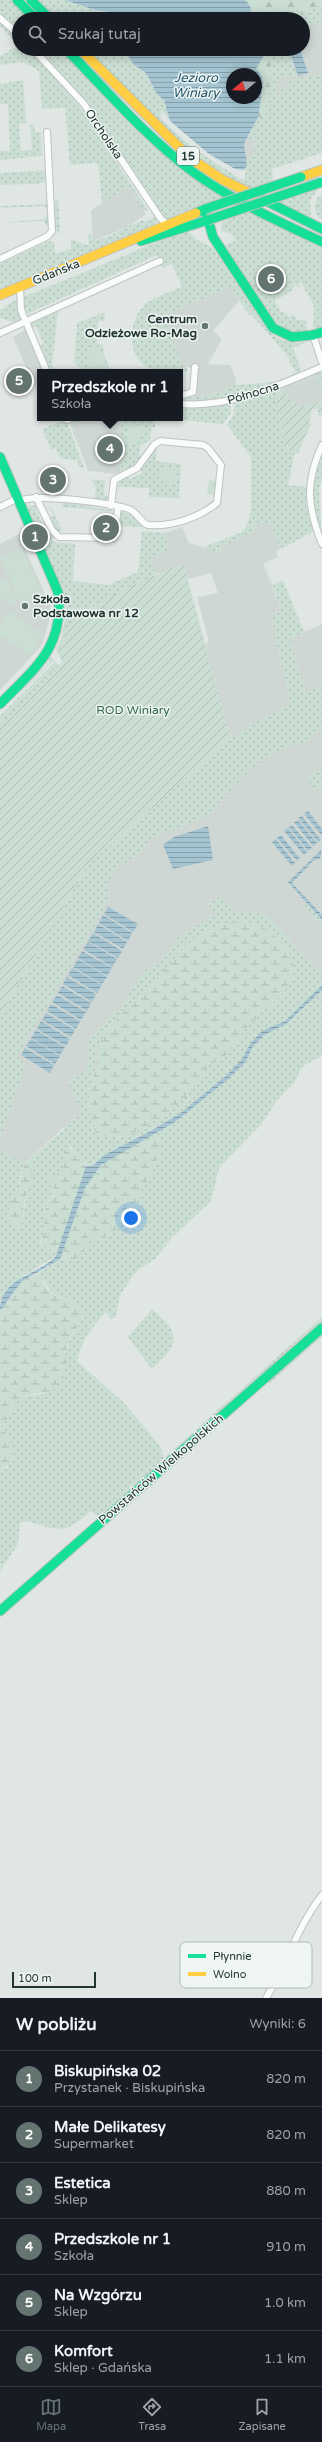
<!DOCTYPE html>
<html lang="pl">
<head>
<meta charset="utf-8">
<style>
	body { margin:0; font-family:"Varela Round",sans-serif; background:#20242c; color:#f1f3f6 }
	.compass { position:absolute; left:226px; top:68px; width:36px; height:36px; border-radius:50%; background:#171b24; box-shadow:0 2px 10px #0003; rotate:251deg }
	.scale { position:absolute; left:12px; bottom:10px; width:84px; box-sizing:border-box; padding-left:4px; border:2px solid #213633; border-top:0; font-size:11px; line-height:14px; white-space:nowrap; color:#213633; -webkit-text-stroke:3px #eef5f3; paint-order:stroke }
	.you { position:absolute; left:131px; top:1218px; width:14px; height:14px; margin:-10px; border:3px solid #fff; border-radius:50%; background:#1a73e8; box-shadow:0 0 0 6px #1a73e833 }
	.badge { display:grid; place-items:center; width:26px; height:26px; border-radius:50%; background:#647471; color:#fff; font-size:13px; font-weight:700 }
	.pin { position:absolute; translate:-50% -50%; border:2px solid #fff; box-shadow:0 1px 4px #0006 }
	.popup { position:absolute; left:37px; top:369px; width:146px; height:52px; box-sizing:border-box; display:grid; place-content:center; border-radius:0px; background:#171b24; filter:drop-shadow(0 1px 3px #0005); font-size:13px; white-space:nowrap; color:#9ea1a6 }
	.popup b { font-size:15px; color:#f1f3f6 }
	.popup::after { content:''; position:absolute; left:50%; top:100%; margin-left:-8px; border:8px solid transparent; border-top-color:#171b24 }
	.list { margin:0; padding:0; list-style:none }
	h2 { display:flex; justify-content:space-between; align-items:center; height:52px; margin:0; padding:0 16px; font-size:17px }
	h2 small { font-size:13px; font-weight:400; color:#9ea1a6 }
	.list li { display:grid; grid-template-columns:26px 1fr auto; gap:12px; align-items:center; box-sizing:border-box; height:56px; padding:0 16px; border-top:1px solid #363941 }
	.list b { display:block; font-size:15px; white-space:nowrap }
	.list p { margin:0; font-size:13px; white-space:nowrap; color:#9ea1a6 }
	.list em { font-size:13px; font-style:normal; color:#9ea1a6 }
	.icon { flex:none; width:22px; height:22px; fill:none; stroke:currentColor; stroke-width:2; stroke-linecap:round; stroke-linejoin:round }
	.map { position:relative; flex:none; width:322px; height:1998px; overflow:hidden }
	.search { position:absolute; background:#171b24; box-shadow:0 2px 10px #0003; left:12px; right:12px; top:12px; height:44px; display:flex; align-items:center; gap:10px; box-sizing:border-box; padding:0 14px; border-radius:22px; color:#9ea1a6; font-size:15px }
	.sheet { height:388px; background:#171b24 }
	nav { display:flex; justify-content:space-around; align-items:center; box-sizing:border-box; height:56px; border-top:1px solid #363941; background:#171b24; font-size:11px; color:#9ea1a6 }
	nav a { display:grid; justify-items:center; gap:2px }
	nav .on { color:#647471 }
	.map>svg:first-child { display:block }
</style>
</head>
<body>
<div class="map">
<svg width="322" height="1998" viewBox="0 0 322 1998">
	<defs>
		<pattern id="grass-dots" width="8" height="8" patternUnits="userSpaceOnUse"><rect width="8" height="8" fill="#cbded3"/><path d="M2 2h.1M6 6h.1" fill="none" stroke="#aebfb6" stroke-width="1.8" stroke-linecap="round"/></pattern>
		<pattern id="forest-firs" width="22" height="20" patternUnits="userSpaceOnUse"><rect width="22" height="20" fill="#cbded3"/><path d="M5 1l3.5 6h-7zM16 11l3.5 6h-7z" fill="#aebfb6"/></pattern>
		<pattern id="wetland-marsh" width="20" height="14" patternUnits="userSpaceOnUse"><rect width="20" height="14" fill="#cbded3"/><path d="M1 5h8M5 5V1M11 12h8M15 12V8" fill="none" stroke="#aebfb6"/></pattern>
		<pattern id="garden-furrows" width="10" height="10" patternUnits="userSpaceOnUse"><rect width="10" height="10" fill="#cbded3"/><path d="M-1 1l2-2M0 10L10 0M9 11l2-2" fill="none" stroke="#aebfb6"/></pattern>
		<pattern id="water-rules" width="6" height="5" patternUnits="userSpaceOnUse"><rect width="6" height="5" fill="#a4c4d1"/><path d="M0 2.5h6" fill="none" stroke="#85a0aa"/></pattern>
	</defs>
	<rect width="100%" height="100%" fill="#e0e6e4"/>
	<g fill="#cfd7d4">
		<path d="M 322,4 L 322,153 L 266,115 L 272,49 L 303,49 L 303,19 L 289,19 Z"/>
		<path d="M 248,138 L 255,140 L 253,158 L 246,157 L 244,144 Z"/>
		<path d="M 129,186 L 146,214 L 128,227 L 93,241 L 91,210 Z"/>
		<path d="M 230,286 L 239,301 L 213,331 L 222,339 L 208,364 L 230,365 L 236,379 L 236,385 L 206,396 L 194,397 L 197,366 L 182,367 L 165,316 Z"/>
		<path d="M 26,329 L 46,372 L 40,372 L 40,392 L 38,393 L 13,337 Z"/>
		<path d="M 316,375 L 322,390 L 322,402 L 300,407 L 282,390 Z"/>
		<path d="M 83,418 L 152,423 L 150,440 L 140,446 L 140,462 L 133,467 L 116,474 L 88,471 L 73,425 Z"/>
		<path d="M 262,522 L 271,524 L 281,549 L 276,551 L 278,557 L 263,564 L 281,610 L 275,613 L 277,645 L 291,703 L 306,694 L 289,639 L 322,624 L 322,1036 L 160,1136 L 154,1129 L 63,1128 L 24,1164 L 0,1149 L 0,1138 L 13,1099 L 0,1016 L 88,865 L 232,737 L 226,724 L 205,644 L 209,642 L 197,597 L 218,593 L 211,573 L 188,579 L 184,565 L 157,574 L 149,558 L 165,544 L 167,540 L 165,533 L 182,527 L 189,543 L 223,554 L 220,547 L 254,532 L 252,525 Z"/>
		<path d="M 21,533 L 24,539 L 23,545 L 45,594 L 48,593 L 50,597 L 51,615 L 42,645 L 0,690 L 0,544 Z"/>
	</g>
	<g fill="url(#grass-dots)" fill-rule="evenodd">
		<path d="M 0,0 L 11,0 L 29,19 L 19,19 L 19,31 L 0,14 Z"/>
		<path d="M 35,0 L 65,0 L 95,10 L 109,12 L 111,19 L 54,19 Z"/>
		<path d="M 322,4 L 322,21 L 303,27 L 303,19 L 289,19 Z"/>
		<path d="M 0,22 L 19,39 L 19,49 L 29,49 L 80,106 L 148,210 L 143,210 L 129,186 L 102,203 L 98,163 L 70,165 L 65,108 L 42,109 L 39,71 L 23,62 L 0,65 L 0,57 L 18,45 L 0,26 Z"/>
		<path d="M 37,49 L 59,49 L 89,80 L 224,198 L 182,212 L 182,215 L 168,220 L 164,219 L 86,103 Z"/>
		<path d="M 84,49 L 124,49 L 134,65 L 146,73 L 157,94 L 164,100 L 170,121 L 162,111 L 160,118 L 192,147 L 240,179 L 245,179 L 246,157 L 253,157 L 255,140 L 248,138 L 257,119 L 266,114 L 272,49 L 289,49 L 298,76 L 281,77 L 277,82 L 275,94 L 280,94 C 283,91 284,86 288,84 C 296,77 312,75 322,75 L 322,153 L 272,169 L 273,181 L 249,189 L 191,154 Z"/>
		<path d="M 23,80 L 26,123 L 19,124 L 21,151 L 32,150 L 30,125 L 34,125 L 35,133 L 41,132 L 42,156 L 0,160 L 0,151 L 10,151 L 8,104 L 0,104 L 0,84 Z"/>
		<path d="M 49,170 L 50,180 L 36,184 L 0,185 L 0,173 Z"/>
		<path d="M 319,188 L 310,200 L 311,218 L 277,202 Z"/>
		<path d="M 322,194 L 322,220 L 318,217 L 314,207 L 317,198 Z"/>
		<path d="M 58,198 L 60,230 L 59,234 L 56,231 L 54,202 Z"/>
		<path d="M 50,204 L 46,210 L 45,206 L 0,208 L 0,206 Z"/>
		<path d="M 251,211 L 322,249 L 322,328 L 318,329 L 313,327 L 314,306 L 301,282 L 298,282 L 301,289 L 294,284 L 293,290 L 275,301 L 280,311 L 287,313 L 289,317 L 293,315 L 296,319 L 306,321 L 307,331 L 292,333 L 275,325 L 225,245 L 236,240 L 230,233 L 223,232 L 221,227 L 223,221 Z"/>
		<path d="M 45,216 L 49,217 L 49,224 L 45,225 L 45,221 L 0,223 L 45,219 Z"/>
		<path d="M 155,217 L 158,220 L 154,225 L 0,289 L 0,264 L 48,241 L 54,242 L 55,254 L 71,249 L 71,240 L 87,245 L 89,244 L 88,235 L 92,234 L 93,241 L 107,237 L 143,220 L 144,222 Z"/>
		<path d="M 187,230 L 197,240 L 213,248 L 269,332 C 282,342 293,345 310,341 L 293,348 L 301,370 C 279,392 210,404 180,402 L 180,398 L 206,396 L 236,385 L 275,382 L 296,373 L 286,354 L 251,314 L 249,315 L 230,286 L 165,316 L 182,366 L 197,366 L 197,367 L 187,367 L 187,372 C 176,371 157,373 147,367 C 126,356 128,319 146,304 C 155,296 171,292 182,287 L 172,264 L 163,268 L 157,255 L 27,314 L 23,297 Z"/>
		<path d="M 17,299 L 22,320 L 16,323 L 0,318 L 0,310 Z"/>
		<path d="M 58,311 L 52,365 L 55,372 L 50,372 L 39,346 L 44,344 L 36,326 L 32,328 L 31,324 Z"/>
		<path d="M 105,312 L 104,321 L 98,321 L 97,344 L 104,345 L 103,351 L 111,372 L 84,372 L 74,362 L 77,323 Z"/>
		<path d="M 322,370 L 322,390 L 315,375 L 282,390 L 276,401 L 285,449 L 295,452 L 288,485 L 307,487 L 306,505 L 314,531 L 281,549 L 271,524 L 262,522 L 252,525 L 255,532 L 220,547 L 223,555 L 206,549 L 206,546 L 240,533 L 246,527 L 251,512 L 251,457 L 227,425 L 234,414 L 235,402 L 271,391 Z"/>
		<path d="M 25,381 L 25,388 L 11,395 L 8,389 Z"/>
		<path d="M 230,402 L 231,413 L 223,424 L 159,418 L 180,418 L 180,406 L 203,407 Z"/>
		<path d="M 77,418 L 83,418 L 73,426 L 88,470 L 69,422 Z"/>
		<path d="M 85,418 L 155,418 L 155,427 L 151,428 L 150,440 L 140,446 L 140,462 L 133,467 L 118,473 L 122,422 Z"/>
		<path d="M 60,422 L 67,422 L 84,468 L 78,466 L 78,461 L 60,458 L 56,448 L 51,450 L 42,429 Z"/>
		<path d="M 157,446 L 156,461 L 181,464 L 179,498 L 149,497 L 149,488 L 118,487 L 120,479 L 128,475 L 130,479 L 142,473 L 141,467 Z"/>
		<path d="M 322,453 L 322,479 L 319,489 L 322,538 C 310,506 309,484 322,453 Z"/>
		<path d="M 91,479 L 105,481 L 104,495 L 109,496 L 105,502 L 94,501 L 96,488 Z"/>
		<path d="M 67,503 L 111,510 L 110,511 L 61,507 L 62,504 Z"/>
		<path d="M 39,505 L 40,507 L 36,509 L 44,527 L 48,526 L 53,536 L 52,542 L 75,544 L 73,581 L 108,585 L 138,572 L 142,531 L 165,533 L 167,540 L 165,544 L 168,550 L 149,558 L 157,574 L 85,611 L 61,638 L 66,615 L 62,588 L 26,506 Z"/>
		<path d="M 44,506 L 51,507 L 63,532 L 55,530 L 50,517 L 53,515 L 50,508 Z"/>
		<path d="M 121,512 L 131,514 L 143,527 L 120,526 Z"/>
		<path d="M 264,563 L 273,585 L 283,580 L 304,632 L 289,639 L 306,694 L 322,684 L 322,728 L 303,745 L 300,743 L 285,748 L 259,762 L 244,775 L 206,817 L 149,839 L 141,852 L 119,866 L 107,882 L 107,903 L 17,1056 L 26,1065 L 0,1138 L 0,1016 L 88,865 L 232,737 L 291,703 L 277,645 L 273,616 L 281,610 Z"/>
		<path d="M 51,658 L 54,660 L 5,709 L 50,662 L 47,659 Z"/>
		<path d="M 55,662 L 59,665 L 9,719 L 0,721 L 0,716 Z"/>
		<path d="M 322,768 L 322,787 L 315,791 L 307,776 Z"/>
		<path d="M 222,896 C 241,923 242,907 267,916 L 320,972 L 322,970 L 322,985 L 285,1021 L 262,1031 L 250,1044 L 242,1059 L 227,1075 L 173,1118 L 106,1154 L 90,1167 L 81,1161 L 70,1146 L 64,1151 L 61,1173 C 52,1180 55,1183 53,1192 L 46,1199 L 45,1232 L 39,1242 L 42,1249 L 58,1251 L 56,1256 L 21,1277 L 0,1301 L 0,1149 L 24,1164 L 19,1181 L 20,1191 L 15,1197 L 23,1222 C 24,1201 32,1183 33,1161 L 30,1159 L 82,1113 L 69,1085 L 71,1081 L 86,1071 L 89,1041 L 109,1017 L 121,1008 L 143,972 L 157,965 L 182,934 L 216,915 L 209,904 ZM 258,925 L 282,942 L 292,974 L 289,985 L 281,996 L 245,1029 L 227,1054 L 214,1061 L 205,1070 L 202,1079 L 179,1102 L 164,1116 L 118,1138 L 87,1089 C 99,1073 92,1052 101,1040 C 115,1021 133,1004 150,987 C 167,970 185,938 209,930 C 223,925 243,926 258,925 Z"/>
		<path d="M 307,904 L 322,920 L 322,927 L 304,908 Z"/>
		<path d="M 319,994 L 322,994 L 322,1056 L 305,1065 L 300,1071 L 294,1083 L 276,1102 L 261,1125 L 219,1168 L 211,1201 L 171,1239 L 155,1259 L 138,1270 L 130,1280 L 120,1295 L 116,1317 L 111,1319 L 106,1312 C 88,1332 85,1335 77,1361 L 125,1404 L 161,1447 L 164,1458 L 322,1317 L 322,1323 L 99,1518 L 91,1511 C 62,1537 59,1529 25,1521 L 20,1523 L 18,1544 L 0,1571 L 0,1472 L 8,1467 L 2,1425 C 8,1419 7,1416 11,1409 C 17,1396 31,1395 44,1394 L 66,1351 L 69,1341 L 83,1317 L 78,1305 C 56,1290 52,1302 40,1272 L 60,1259 L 63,1260 L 86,1249 L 88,1242 L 92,1238 L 102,1240 L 124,1223 L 133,1211 L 138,1195 L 154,1169 L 161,1152 L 160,1140 L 156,1133 L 175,1122 L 227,1080 L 246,1061 L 253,1046 L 264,1035 L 286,1024 Z"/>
		<path d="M 152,1309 C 181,1334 181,1343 152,1369 L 128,1337 Z"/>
		<path d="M 322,1333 L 322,1337 L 270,1383 L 269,1380 Z"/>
	</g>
	<g fill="url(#forest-firs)">
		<path d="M 245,0 L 322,0 L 322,4 L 289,19 L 252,19 L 250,6 Z"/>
		<path d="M 265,49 L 272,49 L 266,115 L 257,119 L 263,86 L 256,69 L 265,54 Z"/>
	</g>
	<g fill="url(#wetland-marsh)">
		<path d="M 245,921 C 268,927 299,948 292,975 C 286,1000 259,1011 245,1030 C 239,1037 234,1047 227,1054 C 220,1059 213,1062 207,1068 C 203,1073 201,1080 196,1086 C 176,1108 127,1150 96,1133 L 88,1107 L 87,1089 L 92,1082 L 96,1070 L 100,1040 L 108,1033 L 113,1023 L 160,976 L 167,965 L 196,938 L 220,925 Z"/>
		<path d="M 156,1133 L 160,1140 L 161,1151 L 154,1169 L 138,1195 L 133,1211 L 124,1223 L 102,1240 L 92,1238 L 80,1257 L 69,1260 L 60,1259 L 85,1188 L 101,1165 Z"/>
		<path d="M 68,1146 L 86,1166 L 85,1176 L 58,1251 L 42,1249 L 39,1247 L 44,1232 L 46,1199 L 53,1192 L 54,1187 L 49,1182 L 49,1178 L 60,1173 L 64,1151 Z"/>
		<path d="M 30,1159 C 40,1168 26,1194 24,1205 C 22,1213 27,1224 19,1228 L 9,1224 C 4,1212 8,1201 18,1194 C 22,1180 18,1170 30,1159 Z"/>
		<path d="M 40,1272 C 42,1277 43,1285 47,1289 C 55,1300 77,1296 82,1311 C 85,1319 73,1332 69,1340 C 63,1353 68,1370 62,1382 C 54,1396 41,1391 29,1395 C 12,1400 13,1415 2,1425 C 3,1432 6,1433 9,1438 C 15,1452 12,1464 0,1472 L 0,1311 L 21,1282 Z"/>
	</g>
	<g fill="#cbded3">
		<path d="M 99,346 L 110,372 L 89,371 L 90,360 L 92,358 L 88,351 Z"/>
		<path d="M 128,425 L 143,426 L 141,438 L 136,444 L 126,442 Z"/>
		<path d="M 159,467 L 172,468 L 176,471 L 175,484 L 158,481 Z"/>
		<path d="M 209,480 L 217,481 L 215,495 L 207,494 Z"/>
		<path d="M 21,548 L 43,594 L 21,605 L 0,558 Z"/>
		<path d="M 6,577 L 16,599 L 11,605 L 0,597 L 0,584 Z"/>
		<path d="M 9,611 L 43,635 L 29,656 L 0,635 L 0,624 Z"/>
	</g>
	<g fill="url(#garden-furrows)">
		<path d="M 282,390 L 300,407 L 322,402 L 322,417 L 318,415 L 318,409 L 312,409 L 309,423 L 311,424 L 298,453 L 285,449 L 276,401 Z"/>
		<path d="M 184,565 L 226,724 L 232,737 L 88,865 L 0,1016 L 0,721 L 9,719 L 62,662 L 56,649 C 76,606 131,587 171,568 Z"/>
	</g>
	<g fill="url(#water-rules)" fill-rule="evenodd">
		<path d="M 65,0 L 245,0 L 250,6 L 252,19 L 111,19 L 109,12 L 95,10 Z"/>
		<path d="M 124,49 L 265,49 L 265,54 L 256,69 L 262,76 L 263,86 L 258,117 L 244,144 L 247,165 L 244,170 L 235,169 L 209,154 L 170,121 L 164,100 L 157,94 L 146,73 L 134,65 ZM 232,74 L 256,74 L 256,98 L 232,98 Z"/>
		<path d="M 289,49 L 300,49 L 308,73 L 298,76 Z"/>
		<path d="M 308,811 L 322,829 L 322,836 L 304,814 Z"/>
		<path d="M 302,816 L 321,840 L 318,842 L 298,818 Z"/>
		<path d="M 298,820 L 317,843 L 313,846 L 294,822 Z"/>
		<path d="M 292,825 L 312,848 L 308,851 L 289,827 Z"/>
		<path d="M 208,826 L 213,860 L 173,869 L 163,845 L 174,837 Z"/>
		<path d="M 288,828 L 307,852 L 304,855 L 284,831 Z"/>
		<path d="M 281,835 L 300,859 L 297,861 L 277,838 Z"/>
		<path d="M 276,839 L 295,863 L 292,866 L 272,842 Z"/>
		<path d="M 322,849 L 320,859 L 314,860 L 292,883 L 322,915 L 322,920 L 288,882 Z"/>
		<path d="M 108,907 L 138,924 L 133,932 L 104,914 Z"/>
		<path d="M 103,915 L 132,933 L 128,941 L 99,923 Z"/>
		<path d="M 98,924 L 127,942 L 123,949 L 94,932 Z"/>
		<path d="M 93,933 L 122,951 L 118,958 L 88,941 Z"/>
		<path d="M 88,942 L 117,959 L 112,967 L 83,949 Z"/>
		<path d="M 82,951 L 112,968 L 107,976 L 78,958 Z"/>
		<path d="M 78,959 L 107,977 L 102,984 L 73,967 Z"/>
		<path d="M 72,968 L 102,985 L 97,993 L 68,975 Z"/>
		<path d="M 67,977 L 96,994 L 92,1002 L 63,984 Z"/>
		<path d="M 322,985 L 322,990 L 286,1024 L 264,1035 L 253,1046 L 246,1061 L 227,1080 L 175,1122 L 101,1165 L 85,1188 L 60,1259 L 21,1282 L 0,1311 C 0,1277 39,1275 56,1256 L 86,1166 L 92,1166 L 106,1154 L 156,1128 L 182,1112 L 227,1075 L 242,1059 L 250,1044 L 262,1031 L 285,1021 Z"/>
		<path d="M 62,986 L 91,1003 L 87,1011 L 58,993 Z"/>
		<path d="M 57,995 L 86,1012 L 81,1020 L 52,1002 Z"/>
		<path d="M 51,1004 L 80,1021 L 76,1029 L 47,1011 Z"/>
		<path d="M 46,1013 L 75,1030 L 71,1037 L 42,1020 Z"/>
		<path d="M 41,1021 L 70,1039 L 66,1046 L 37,1029 Z"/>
		<path d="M 36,1030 L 65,1047 L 60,1055 L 31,1038 Z"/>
		<path d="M 31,1039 L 60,1056 L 55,1064 L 26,1046 Z"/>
		<path d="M 25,1048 L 54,1065 L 50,1073 L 21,1055 Z"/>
	</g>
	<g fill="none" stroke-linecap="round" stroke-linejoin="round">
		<g stroke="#bdc3c1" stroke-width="8">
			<g id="street">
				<path d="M 0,18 L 19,35"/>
				<path d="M 33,49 L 84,104 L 161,219 L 167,224"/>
				<path d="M 0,259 L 48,236 L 52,231 L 47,132"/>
				<path d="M 20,287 L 21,310 L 47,372"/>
				<path d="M 0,333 L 160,261"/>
				<path d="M 313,335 L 322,362"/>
				<path d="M 180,396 L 193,392 L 195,367"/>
				<path d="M 180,404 C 230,408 277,386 322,367"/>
				<path d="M 66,418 L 67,420 L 72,418"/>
				<path d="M 322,445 C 305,483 307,506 322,544"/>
				<path d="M 36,497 L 52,530 L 59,537 L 114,538 L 118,508"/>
				<path d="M 19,501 C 37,493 109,503 129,509 C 137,512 140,522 148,525 C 172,527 198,518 217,503 L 221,465 L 208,448 L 203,445 L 160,441 L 154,445 L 137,468 L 114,480 L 111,506"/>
				<path d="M 0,507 L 18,498"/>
				<path d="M 266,1998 C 287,1964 297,1927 322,1895"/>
			</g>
		</g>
		<g stroke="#bdc3c2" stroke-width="11">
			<g id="fast">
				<path d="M 17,0 L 36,19"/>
				<path d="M 31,0 L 50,19"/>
				<path d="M 66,49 C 107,91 146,137 193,172 C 233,201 278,221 322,242"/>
				<path d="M 254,195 L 322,229"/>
				<path d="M 196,213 L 205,209 L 213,237 L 273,328 L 292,337 L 313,335"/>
				<path d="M 141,241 L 208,220"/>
				<path d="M 313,335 L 322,332"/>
				<path d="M 0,457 L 58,592 C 65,647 35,668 0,704"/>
				<path d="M 0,1611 L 322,1328"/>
			</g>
		</g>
		<g stroke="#bdc3c2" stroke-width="11">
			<g id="slow">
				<path d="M 80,49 L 190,158 L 223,180 L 254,195"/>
				<path d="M 301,177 L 322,170"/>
				<path d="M 0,295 L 196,213"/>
			</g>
		</g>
		<use href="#street" stroke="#fafbfb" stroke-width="6"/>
		<use href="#fast" stroke="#16e098" stroke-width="9"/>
		<use href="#slow" stroke="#ffcf43" stroke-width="9"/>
		<g stroke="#bdc3c2" stroke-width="11" stroke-linecap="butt">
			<g id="fast-bridge">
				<path d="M 205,209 L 301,177"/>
				<path d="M 208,220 L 322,182"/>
			</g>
		</g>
		<use href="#fast-bridge" stroke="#16e098" stroke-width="9"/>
	</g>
	<g fill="#647471" stroke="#eef5f3" stroke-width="1.5">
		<circle cx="205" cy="326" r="4"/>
		<circle cx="25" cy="606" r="4"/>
	</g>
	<g text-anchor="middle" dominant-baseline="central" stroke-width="3" stroke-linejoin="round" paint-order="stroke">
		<rect fill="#eef5f3" stroke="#5e6f6d" stroke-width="1" x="177" y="147" width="22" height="18" rx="3"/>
		<g font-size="11" font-weight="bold" fill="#213633">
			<text x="188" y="156">15</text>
		</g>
		<g font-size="12" fill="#213633" stroke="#eef5f3">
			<text transform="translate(104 134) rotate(56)">Orcholska</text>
			<text transform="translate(56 272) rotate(-22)">Gdańska</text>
			<text transform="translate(253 393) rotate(-17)">Północna</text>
			<text transform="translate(161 1469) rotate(-41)">Powstańców Wielkopolskich</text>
		</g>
		<g font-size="12" font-weight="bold" fill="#213633" stroke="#eef5f3" text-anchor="end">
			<text x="197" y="319">Centrum<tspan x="197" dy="14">Odzieżowe Ro-Mag</tspan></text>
			<text x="33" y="599" text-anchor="start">Szkoła<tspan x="33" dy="14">Podstawowa nr 12</tspan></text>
		</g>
		<g font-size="12" fill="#30684e" stroke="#eef5f3">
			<text x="133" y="710">ROD Winiary</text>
		</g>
		<g font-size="13" font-style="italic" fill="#22556b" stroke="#eef5f3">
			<text x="196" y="78">Jezioro<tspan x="196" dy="15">Winiary</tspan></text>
		</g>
	</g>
	<rect x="180" y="1942" width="132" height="46" rx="6" fill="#eef5f3" stroke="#b0bcb9" stroke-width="1"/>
	<rect x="188" y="1954" width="18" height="4" fill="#16e098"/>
	<rect x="188" y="1972" width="18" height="4" fill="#ffcf43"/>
	<g font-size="11" fill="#213633">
		<text x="213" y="1960">Płynnie</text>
		<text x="213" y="1978">Wolno</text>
	</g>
</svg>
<svg class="compass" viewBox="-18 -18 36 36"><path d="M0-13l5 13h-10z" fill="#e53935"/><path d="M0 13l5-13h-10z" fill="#9ea1a6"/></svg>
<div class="scale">100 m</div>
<div class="you"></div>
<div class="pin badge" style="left:35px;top:537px">1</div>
<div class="pin badge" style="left:106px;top:528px">2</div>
<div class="pin badge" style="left:53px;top:480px">3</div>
<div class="pin badge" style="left:110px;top:449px">4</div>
<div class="popup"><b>Przedszkole nr 1</b>Szkoła</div>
<div class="pin badge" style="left:19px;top:381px">5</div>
<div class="pin badge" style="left:271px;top:279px">6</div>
<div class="search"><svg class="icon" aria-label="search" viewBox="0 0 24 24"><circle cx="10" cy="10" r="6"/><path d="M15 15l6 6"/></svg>Szukaj tutaj</div>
</div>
<section class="sheet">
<h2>W pobliżu<small>Wyniki: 6</small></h2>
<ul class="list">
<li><span class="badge">1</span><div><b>Biskupińska 02</b><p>Przystanek · Biskupińska</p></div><em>820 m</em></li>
<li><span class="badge">2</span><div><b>Małe Delikatesy</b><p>Supermarket</p></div><em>820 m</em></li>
<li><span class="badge">3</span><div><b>Estetica</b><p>Sklep</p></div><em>880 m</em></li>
<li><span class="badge">4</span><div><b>Przedszkole nr 1</b><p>Szkoła</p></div><em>910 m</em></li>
<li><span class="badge">5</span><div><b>Na Wzgórzu</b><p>Sklep</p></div><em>1.0 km</em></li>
<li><span class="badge">6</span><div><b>Komfort</b><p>Sklep · Gdańska</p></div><em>1.1 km</em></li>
</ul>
</section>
<nav>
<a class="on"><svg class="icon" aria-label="map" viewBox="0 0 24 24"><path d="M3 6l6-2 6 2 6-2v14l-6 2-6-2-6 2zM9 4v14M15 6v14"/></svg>Mapa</a>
<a><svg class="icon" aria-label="directions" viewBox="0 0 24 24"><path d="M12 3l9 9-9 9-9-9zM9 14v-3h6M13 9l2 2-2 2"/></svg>Trasa</a>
<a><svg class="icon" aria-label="saved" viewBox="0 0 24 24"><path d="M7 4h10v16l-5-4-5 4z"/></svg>Zapisane</a>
</nav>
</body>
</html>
